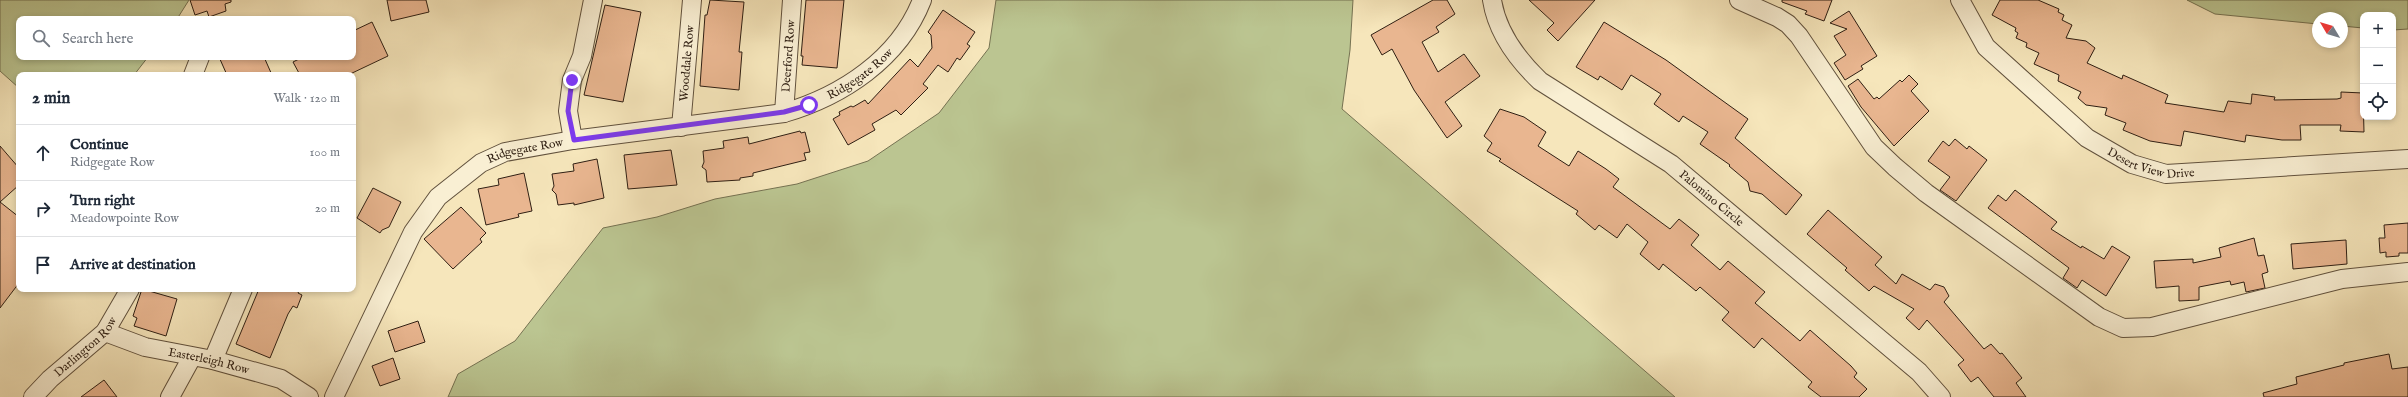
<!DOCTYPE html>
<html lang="en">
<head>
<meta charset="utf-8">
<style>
	body { margin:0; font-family:"IM FELL English",serif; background:#f6f6f7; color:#1f2937 }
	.controls { position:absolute; right:12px; top:12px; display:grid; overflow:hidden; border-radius:8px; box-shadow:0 2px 6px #0003 }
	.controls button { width:36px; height:36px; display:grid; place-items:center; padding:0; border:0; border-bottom:1px solid #e0e1e3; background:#fff; color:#1f2937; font:20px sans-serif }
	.compass { position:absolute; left:2312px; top:12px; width:36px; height:36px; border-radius:50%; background:#fff; box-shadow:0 2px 6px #0003; rotate:308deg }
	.stop { position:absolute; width:12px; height:12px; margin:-9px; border:3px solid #7c3aed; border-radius:50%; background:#fff }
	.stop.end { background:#7c3aed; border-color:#fff; box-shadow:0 1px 4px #0008 }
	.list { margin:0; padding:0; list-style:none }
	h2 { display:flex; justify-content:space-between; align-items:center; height:52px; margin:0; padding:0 16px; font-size:17px }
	h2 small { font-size:13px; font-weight:400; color:#747a83 }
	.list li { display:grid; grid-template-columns:26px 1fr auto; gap:12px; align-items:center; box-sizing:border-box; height:56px; padding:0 16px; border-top:1px solid #e0e1e3 }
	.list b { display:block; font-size:15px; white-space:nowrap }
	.list p { margin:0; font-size:13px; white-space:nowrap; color:#747a83 }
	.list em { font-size:13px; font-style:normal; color:#747a83 }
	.icon { flex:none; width:22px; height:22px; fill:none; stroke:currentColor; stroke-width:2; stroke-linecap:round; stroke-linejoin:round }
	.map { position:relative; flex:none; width:2408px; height:397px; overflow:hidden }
	.search { position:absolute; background:#fff; box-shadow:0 2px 6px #0003; left:16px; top:16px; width:340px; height:44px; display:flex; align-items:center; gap:10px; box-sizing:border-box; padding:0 14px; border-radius:8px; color:#747a83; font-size:15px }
	.panel { position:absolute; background:#fff; box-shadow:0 2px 6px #0003; left:16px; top:72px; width:340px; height:220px; border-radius:8px }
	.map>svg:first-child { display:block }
</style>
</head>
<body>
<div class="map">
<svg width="2408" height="397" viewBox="0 0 2408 397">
	<rect width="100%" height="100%" fill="#f6e6bb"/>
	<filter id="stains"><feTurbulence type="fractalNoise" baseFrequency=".005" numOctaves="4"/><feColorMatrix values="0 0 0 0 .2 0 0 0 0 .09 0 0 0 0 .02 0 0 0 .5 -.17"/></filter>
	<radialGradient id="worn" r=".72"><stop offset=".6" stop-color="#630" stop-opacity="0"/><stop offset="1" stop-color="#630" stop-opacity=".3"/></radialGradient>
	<g fill="#bbc591" stroke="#757252">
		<path d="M 0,0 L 189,0 L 177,19 L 19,19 L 19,57 L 148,57 L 134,75 L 19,75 L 19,88 L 0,71 Z"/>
		<path d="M 996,0 L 1353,0 L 1350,50 L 1342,109 L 1675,397 L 448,397 L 458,374 L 515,341 L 603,228 L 657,217 L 715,199 L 797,184 L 868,161 L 939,113 L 989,48 Z"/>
		<path d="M 2187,0 L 2408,0 L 2408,29 L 2393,30 L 2393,15 L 2363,15 L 2363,28 L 2342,26 L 2342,18 L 2318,18 L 2318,24 L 2215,14 Z"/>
	</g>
	<g fill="#e9b690" stroke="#2f1f13">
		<path d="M 190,0 L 231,0 L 231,2 L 225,4 L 226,11 L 209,17 L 207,11 L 195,15 Z"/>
		<path d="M 387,0 L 426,0 L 429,12 L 391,21 Z"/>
		<path d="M 710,0 L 744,2 L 739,52 L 742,52 L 739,90 L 700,86 L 705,15 L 707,15 Z"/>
		<path d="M 806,0 L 844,0 L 837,68 L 802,65 L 803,56 L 801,56 Z"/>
		<path d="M 1433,0 L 1447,0 L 1455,14 L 1436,27 L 1439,32 L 1422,42 L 1438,72 L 1464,54 L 1480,76 L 1445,102 L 1462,126 L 1447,138 L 1414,90 L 1392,49 L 1382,55 L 1371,35 Z"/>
		<path d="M 1529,0 L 1595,0 L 1558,41 L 1547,30 L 1554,23 Z"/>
		<path d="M 1782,0 L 1832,0 L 1824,21 L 1805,14 L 1807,11 L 1782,2 Z"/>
		<path d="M 2000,0 L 2038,0 L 2059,9 L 2058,12 L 2064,15 L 2062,20 L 2072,25 L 2066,38 L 2086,41 L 2095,48 L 2087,63 L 2122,79 L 2123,75 L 2168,95 L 2165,103 L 2224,112 L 2228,101 L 2251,104 L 2252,94 L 2275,97 L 2274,100 L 2337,99 L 2341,98 L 2341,92 L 2363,93 L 2364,132 L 2340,131 L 2341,125 L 2300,125 L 2301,140 L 2282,140 L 2246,135 L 2245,142 L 2184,131 L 2181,146 L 2150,141 L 2123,130 L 2126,123 L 2105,115 L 2107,108 L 2086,105 L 2078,98 L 2081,92 L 2058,81 L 2059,75 L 2034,64 L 2039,53 L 2026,47 L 2027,43 L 2016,38 L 2018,33 L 2015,31 L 2016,28 L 1992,15 Z"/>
		<path d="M 605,5 L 641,12 L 623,102 L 584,95 Z"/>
		<path d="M 943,10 L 975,32 L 967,44 L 970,46 L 960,60 L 957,58 L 948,72 L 938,65 L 923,84 L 928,88 L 901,115 L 896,110 L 872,124 L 875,130 L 848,145 L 833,119 L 840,115 L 839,112 L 851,106 L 853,107 L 865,100 L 868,104 L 910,59 L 918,67 L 932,48 L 931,35 L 928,32 Z"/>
		<path d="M 1849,11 L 1877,56 L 1861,66 L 1863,69 L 1845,80 L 1834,63 L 1846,55 L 1834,36 L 1847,29 L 1830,23 Z"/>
		<path d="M 372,22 L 388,56 L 348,75 L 300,75 L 293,62 L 303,57 L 353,57 L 353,31 Z"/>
		<path d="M 1604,22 L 1666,60 L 1748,119 L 1735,138 L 1802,195 L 1786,215 L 1762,194 L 1750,191 L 1748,182 L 1729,166 L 1730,165 L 1700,144 L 1708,132 L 1683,116 L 1679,122 L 1654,104 L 1661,94 L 1631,75 L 1622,90 L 1600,76 L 1598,80 L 1576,67 Z"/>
		<path d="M 219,57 L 264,57 L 272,75 L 227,75 Z"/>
		<path d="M 1909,75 L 1918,84 L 1911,91 L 1929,111 L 1894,146 L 1861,107 L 1848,86 L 1858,79 L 1874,99 L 1877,97 L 1879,99 L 1900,80 L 1902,82 Z"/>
		<path d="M 1500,109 L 1524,117 L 1546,132 L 1538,146 L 1569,166 L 1578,151 L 1606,169 L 1619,179 L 1613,187 L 1670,229 L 1679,219 L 1699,235 L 1691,245 L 1720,270 L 1728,261 L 1765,292 L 1755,303 L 1800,341 L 1810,330 L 1851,366 L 1857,373 L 1854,377 L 1867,389 L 1859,397 L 1821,397 L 1808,387 L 1812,382 L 1762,338 L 1754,348 L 1722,320 L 1729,312 L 1700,287 L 1696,291 L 1663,264 L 1659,270 L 1640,254 L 1648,242 L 1627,224 L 1617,238 L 1599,225 L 1595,230 L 1576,214 L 1578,211 L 1499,161 L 1501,159 L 1487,151 L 1492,143 L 1484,136 Z"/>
		<path d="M 800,131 L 801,133 L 805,132 L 810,152 L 804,153 L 806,160 L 753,173 L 753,176 L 740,178 L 740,180 L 707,182 L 706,170 L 702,167 L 704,162 L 703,151 L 724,148 L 723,141 L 748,137 L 749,144 Z"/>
		<path d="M 1955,139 L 1967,149 L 1969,146 L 1987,160 L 1956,201 L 1940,190 L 1950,177 L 1928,161 L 1943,141 L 1949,146 Z"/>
		<path d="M 0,146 L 19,168 L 19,185 L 0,202 Z"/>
		<path d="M 671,150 L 677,185 L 628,189 L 624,155 Z"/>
		<path d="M 597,159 L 604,198 L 574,205 L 574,203 L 558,205 L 556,194 L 552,190 L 554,186 L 552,174 L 574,171 L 573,164 Z"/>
		<path d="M 524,173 L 532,211 L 518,214 L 519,217 L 486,225 L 478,189 L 499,185 L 498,179 Z"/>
		<path d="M 373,188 L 401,202 L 389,227 L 382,230 L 380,233 L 357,218 Z"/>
		<path d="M 2015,190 L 2057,222 L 2051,229 L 2081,248 L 2082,246 L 2104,259 L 2112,246 L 2130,257 L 2106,296 L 2082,280 L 2077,288 L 2063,278 L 2069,268 L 1988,208 L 1998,195 L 2006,201 Z"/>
		<path d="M 0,202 L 19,217 L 19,283 L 0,308 Z"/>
		<path d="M 461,207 L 486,233 L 480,239 L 482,242 L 453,269 L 424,239 Z"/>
		<path d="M 1828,210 L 1882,257 L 1875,265 L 1896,284 L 1902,274 L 1930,290 L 1935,284 L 1944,287 L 1949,296 L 1944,302 L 1984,349 L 1991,344 L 2000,354 L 2002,353 L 2022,378 L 2016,383 L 2026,397 L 1994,397 L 1978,377 L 1971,382 L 1958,365 L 1964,360 L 1927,320 L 1919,330 L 1906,318 L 1914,309 L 1874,286 L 1869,291 L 1845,270 L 1847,268 L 1807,234 Z"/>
		<path d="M 2408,223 L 2408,253 L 2399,253 L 2399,256 L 2386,257 L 2386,252 L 2380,253 L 2379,238 L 2385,238 L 2384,225 Z"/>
		<path d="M 2254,238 L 2258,256 L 2264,255 L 2268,272 L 2262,274 L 2265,288 L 2246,292 L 2244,282 L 2231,285 L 2230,281 L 2199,287 L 2199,300 L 2179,301 L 2179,286 L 2156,288 L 2154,261 L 2193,259 L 2193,263 L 2221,257 L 2219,248 Z"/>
		<path d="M 2346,240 L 2347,264 L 2293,269 L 2291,244 Z"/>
		<path d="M 142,289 L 177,299 L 166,336 L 134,326 L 137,318 L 133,316 Z"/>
		<path d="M 259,289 L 300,289 L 298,293 L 302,295 L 297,308 L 293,306 L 288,314 L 270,358 L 236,344 Z"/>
		<path d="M 418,321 L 425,342 L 395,352 L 388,331 Z"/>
		<path d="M 2389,354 L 2392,369 L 2408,367 L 2408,397 L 2264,397 L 2263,393 L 2297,384 L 2296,377 L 2344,365 L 2344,363 Z"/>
		<path d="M 393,358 L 400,379 L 380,386 L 372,366 Z"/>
		<path d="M 104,380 L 117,397 L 81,397 Z"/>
	</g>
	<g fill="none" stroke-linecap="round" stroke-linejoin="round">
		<g stroke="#61513d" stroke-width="20">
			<g id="minor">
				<path id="s1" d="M 1492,0 C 1497,32 1517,59 1540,81 L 1671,164 L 1919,372 L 1941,397"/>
				<path d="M 1739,0 L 1777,17 L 1788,24 L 1799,36 L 1874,147 L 1895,167 L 1926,193 L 2099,317 L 2123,328 L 2152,327 L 2342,279 L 2408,272"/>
				<path id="s2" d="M 1960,0 L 1986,47 L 2087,138 L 2132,164 L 2166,174 L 2408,159"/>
				<path d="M 193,75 L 200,57"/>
				<path id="s3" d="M 784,113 L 792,0"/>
				<path id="s4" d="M 681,127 L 692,0"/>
				<path d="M 573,140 L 568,111 L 572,80 L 582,56 L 593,0"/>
				<path id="s5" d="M 105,332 L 145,347 L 213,360 L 281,379 L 309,397"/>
				<path d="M 213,360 L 243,289"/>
				<path id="s6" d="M 33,397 L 50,379 L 105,332 L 130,289"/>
				<path d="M 170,397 L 192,357"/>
				<path id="s7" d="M 334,397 L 413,232 L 438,197 L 481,163 L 505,152 L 573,140 L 784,113 C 842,96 899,59 922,0"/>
			</g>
		</g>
		<use href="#minor" stroke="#f9efd3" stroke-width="18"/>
	</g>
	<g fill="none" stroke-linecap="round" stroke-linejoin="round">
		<path stroke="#7c3aed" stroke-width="5" d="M 572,80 L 568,111 L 574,140 L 784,112 L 809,105"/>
	</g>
	<g text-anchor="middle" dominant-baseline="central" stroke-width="4" stroke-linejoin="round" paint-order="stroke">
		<g font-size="12" fill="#2f1f13" stroke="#f9efd3">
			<text stroke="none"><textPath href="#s3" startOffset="57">Deerford Row</textPath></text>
			<text stroke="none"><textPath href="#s4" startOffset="64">Wooddale Row</textPath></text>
			<text stroke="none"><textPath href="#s7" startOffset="675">Ridgegate Row</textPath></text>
			<text stroke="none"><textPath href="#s7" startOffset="327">Ridgegate Row</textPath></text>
			<text stroke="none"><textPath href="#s2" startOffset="260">Desert View Drive</textPath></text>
			<text stroke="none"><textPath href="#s1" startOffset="304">Palomino Circle</textPath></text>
			<text stroke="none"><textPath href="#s6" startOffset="73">Darlington Row</textPath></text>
			<text stroke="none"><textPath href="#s5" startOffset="108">Easterleigh Row</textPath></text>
		</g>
	</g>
	<rect width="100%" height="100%" filter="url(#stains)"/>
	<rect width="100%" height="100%" fill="url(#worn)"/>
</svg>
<div class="controls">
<button>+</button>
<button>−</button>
<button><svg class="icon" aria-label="locate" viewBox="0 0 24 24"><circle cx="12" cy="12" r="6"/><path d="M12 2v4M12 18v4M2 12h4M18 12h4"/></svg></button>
</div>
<svg class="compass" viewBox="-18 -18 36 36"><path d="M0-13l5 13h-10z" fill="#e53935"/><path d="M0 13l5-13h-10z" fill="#747a83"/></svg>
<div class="stop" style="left:809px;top:105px"></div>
<div class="stop end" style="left:572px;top:80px"></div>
<div class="search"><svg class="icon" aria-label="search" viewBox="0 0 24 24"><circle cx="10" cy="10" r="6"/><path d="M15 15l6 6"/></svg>Search here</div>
<section class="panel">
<h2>2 min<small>Walk · 120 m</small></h2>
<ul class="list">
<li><svg class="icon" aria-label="ahead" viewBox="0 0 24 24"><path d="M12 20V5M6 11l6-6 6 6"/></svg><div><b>Continue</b><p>Ridgegate Row</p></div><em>100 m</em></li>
<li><svg class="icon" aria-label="right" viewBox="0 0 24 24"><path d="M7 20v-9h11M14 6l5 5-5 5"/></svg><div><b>Turn right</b><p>Meadowpointe Row</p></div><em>20 m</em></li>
<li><svg class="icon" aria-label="arrive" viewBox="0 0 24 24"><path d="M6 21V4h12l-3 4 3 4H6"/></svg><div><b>Arrive at destination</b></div></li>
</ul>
</section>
</div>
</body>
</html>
